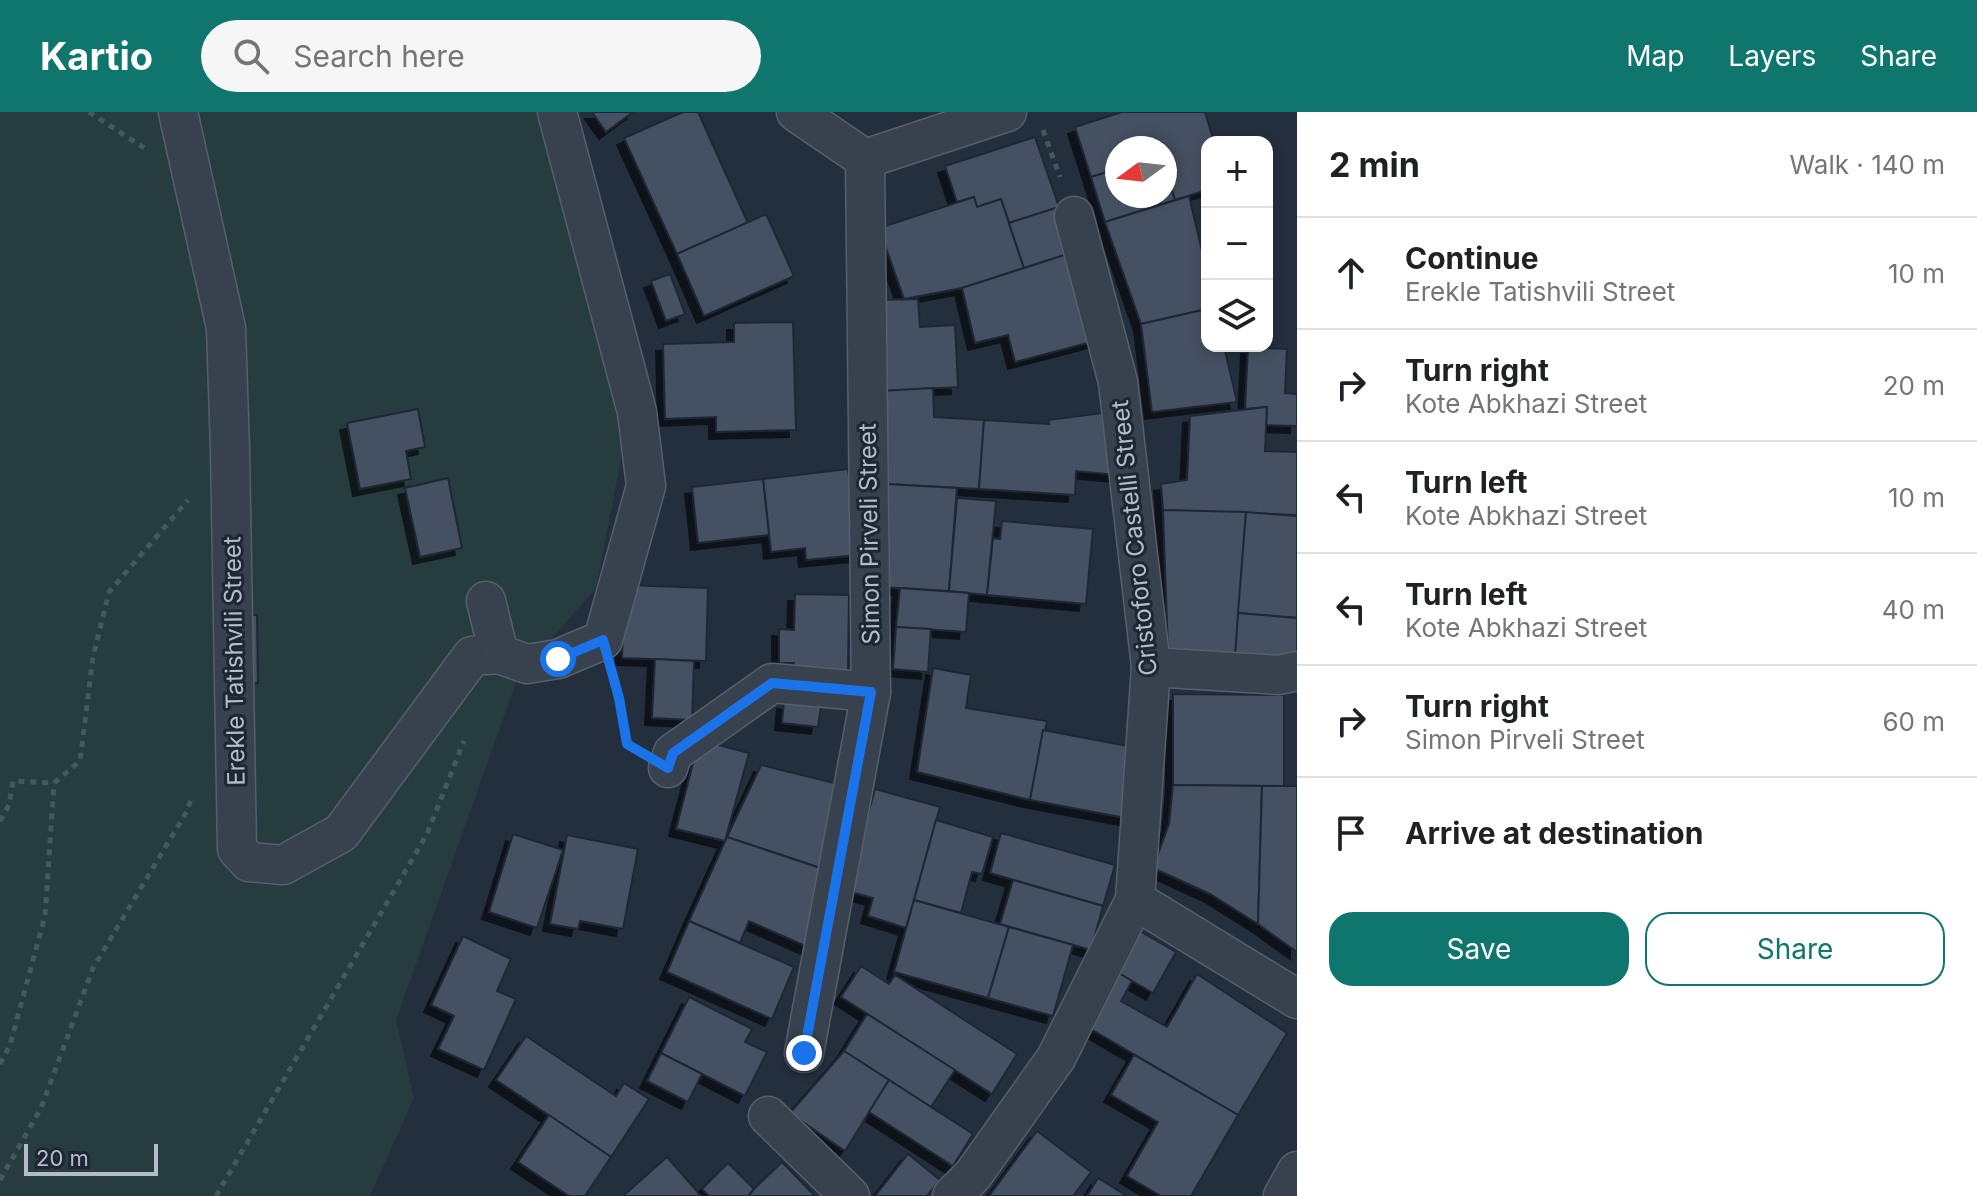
<!DOCTYPE html>
<html lang="en">
<head>
<meta charset="utf-8">
<style>
	body { margin:0; font-family:Inter,sans-serif; background:#f6f6f6; color:#202124 }
	.controls { position:absolute; right:24px; top:24px; display:grid; overflow:hidden; border-radius:16px; box-shadow:0 4px 12px #0003 }
	.controls button { width:72px; height:72px; display:grid; place-items:center; padding:0; border:0; border-bottom:2px solid #e0e0e0; background:#fff; color:#202124; font:40px sans-serif }
	.compass { position:absolute; left:1105px; top:24px; width:72px; height:72px; border-radius:50%; background:#fff; box-shadow:0 4px 12px #0003; rotate:255deg }
	.scale { position:absolute; left:24px; bottom:20px; width:134px; box-sizing:border-box; padding-left:8px; border:4px solid #b4bcc9; border-top:0; font-size:22px; line-height:28px; white-space:nowrap; color:#b4bcc9; -webkit-text-stroke:6px #1d2633; paint-order:stroke }
	.stop { position:absolute; width:24px; height:24px; margin:-18px; border:6px solid #1a73e8; border-radius:50%; background:#fff }
	.stop.end { background:#1a73e8; border-color:#fff; box-shadow:0 2px 8px #0008 }
	.list { margin:0; padding:0; list-style:none }
	h2 { display:flex; justify-content:space-between; align-items:center; height:104px; margin:0; padding:0 32px; font-size:34px }
	h2 small { font-size:26px; font-weight:400; color:#757577 }
	.list li { display:grid; grid-template-columns:52px 1fr auto; gap:24px; align-items:center; box-sizing:border-box; height:112px; padding:0 32px; border-top:2px solid #e0e0e0 }
	.list b { display:block; font-size:30px; white-space:nowrap }
	.list p { margin:0; font-size:26px; white-space:nowrap; color:#757577 }
	.list em { font-size:26px; font-style:normal; color:#757577 }
	.actions { display:flex; gap:16px; padding:24px 32px }
	.actions a { flex:1; padding:18px 0; border:2px solid #0f766e; border-radius:24px; text-align:center; font-size:28px; color:#0f766e }
	.actions .main { background:#0f766e; color:#fff }
	.icon { flex:none; width:44px; height:44px; fill:none; stroke:currentColor; stroke-width:2; stroke-linecap:round; stroke-linejoin:round }
	.map { position:relative; flex:none; width:1297px; height:1084px; overflow:hidden }
	header { display:flex; align-items:center; gap:48px; box-sizing:border-box; height:112px; padding:0 40px; background:#0f766e; color:#fff }
	header strong { font-size:38px }
	nav { display:flex; gap:44px; margin-inline-start:auto; font-size:28px }
	.search { width:560px; height:72px; background:#f6f6f6; display:flex; align-items:center; gap:20px; box-sizing:border-box; padding:0 28px; border-radius:44px; color:#757577; font-size:30px }
	main { display:flex }
	aside { flex:1; background:#fff }
	.map>svg:first-child { display:block }
</style>
</head>
<body>
<header>
<strong>Kartio</strong>
<div class="search"><svg class="icon" aria-label="search" viewBox="0 0 24 24"><circle cx="10" cy="10" r="6"/><path d="M15 15l6 6"/></svg>Search here</div>
<nav><a>Map</a><a>Layers</a><a>Share</a></nav>
</header>
<main>
<div class="map">
<svg width="1297" height="1084" viewBox="0 0 1297 1084">
	<defs>
		<filter id="shadow"><feDropShadow dx="-7" dy="7" stdDeviation="0" flood-color="#0009"/></filter>
	</defs>
	<rect width="100%" height="100%" fill="#242f3e"/>
	<path fill="#263c3f" d="M 0,0 L 539,0 L 624,332 L 596,476 L 518,565 L 396,908 L 414,986 L 370,1084 L 0,1084 Z"/>
	<g fill="#455162" stroke="#1f2835" stroke-width="2" filter="url(#shadow)">
		<path d="M 592,0 L 633,0 L 606,20 Z"/>
		<path d="M 683,0 L 698,0 L 748,111 L 677,142 L 624,26 Z"/>
		<path d="M 1122,0 L 1205,0 L 1214,30 L 1207,30 L 1207,78 L 1175,88 L 1165,58 L 1165,36 L 1117,36 L 1117,57 L 1091,65 L 1075,15 Z"/>
		<path d="M 1035,25 L 1059,95 L 1009,111 L 1001,87 L 977,95 L 974,85 L 957,90 L 945,54 Z"/>
		<path d="M 1117,57 L 1117,84 L 1165,84 L 1165,58 L 1175,88 L 1105,110 L 1091,65 Z"/>
		<path d="M 1189,84 L 1204,147 L 1207,146 L 1207,197 L 1141,212 L 1105,110 Z"/>
		<path d="M 974,85 L 977,95 L 1001,87 L 1024,156 L 962,176 L 904,187 L 879,116 Z"/>
		<path d="M 1059,95 L 1074,140 L 1024,156 L 1009,111 Z"/>
		<path d="M 766,102 L 794,164 L 704,204 L 677,142 Z"/>
		<path d="M 1074,140 L 1099,228 L 1015,250 L 1008,223 L 975,231 L 962,176 Z"/>
		<path d="M 670,162 L 685,202 L 666,209 L 651,169 Z"/>
		<path d="M 918,187 L 920,215 L 955,213 L 958,275 L 881,279 L 878,188 Z"/>
		<path d="M 1207,197 L 1207,234 L 1224,234 L 1237,290 L 1152,300 L 1141,212 Z"/>
		<path d="M 793,210 L 796,318 L 716,320 L 716,305 L 665,307 L 663,232 L 734,230 L 734,211 Z"/>
		<path d="M 1248,235 L 1287,237 L 1285,281 L 1297,282 L 1297,314 L 1266,313 L 1267,295 L 1245,297 Z"/>
		<path d="M 933,276 L 934,305 L 984,308 L 979,377 L 886,372 L 881,279 Z"/>
		<path d="M 1267,295 L 1265,339 L 1297,340 L 1297,403 L 1163,398 L 1161,372 L 1187,368 L 1190,304 Z"/>
		<path d="M 418,297 L 425,335 L 406,339 L 411,367 L 360,377 L 347,311 Z"/>
		<path d="M 1111,300 L 1118,363 L 1076,359 L 1075,383 L 979,377 L 984,308 L 1049,312 L 1048,308 Z"/>
		<path d="M 848,357 L 858,443 L 806,448 L 805,436 L 771,440 L 763,367 Z"/>
		<path d="M 448,366 L 462,436 L 420,445 L 405,376 Z"/>
		<path d="M 763,367 L 769,423 L 698,431 L 692,375 Z"/>
		<path d="M 886,372 L 957,376 L 949,479 L 883,475 Z"/>
		<path d="M 957,386 L 996,389 L 987,483 L 949,479 Z"/>
		<path d="M 1163,398 L 1246,400 L 1235,547 L 1168,540 Z"/>
		<path d="M 1246,400 L 1297,404 L 1297,506 L 1238,501 Z"/>
		<path d="M 1002,409 L 1093,417 L 1086,492 L 987,483 L 993,426 L 1000,427 Z"/>
		<path d="M 625,473 L 708,476 L 706,549 L 622,546 Z"/>
		<path d="M 900,476 L 969,481 L 966,520 L 896,515 Z"/>
		<path d="M 795,482 L 849,483 L 848,558 L 794,557 L 794,551 L 779,551 L 779,517 L 794,518 Z"/>
		<path d="M 1238,501 L 1297,506 L 1297,544 L 1235,547 Z"/>
		<path d="M 237,503 L 257,503 L 258,571 L 238,572 Z"/>
		<path d="M 896,515 L 931,517 L 928,560 L 893,557 Z"/>
		<path d="M 655,547 L 694,549 L 692,608 L 652,606 Z"/>
		<path d="M 933,556 L 971,563 L 966,596 L 1047,609 L 1030,688 L 917,660 Z"/>
		<path d="M 1173,582 L 1284,583 L 1284,674 L 1173,673 Z"/>
		<path d="M 784,590 L 821,595 L 818,615 L 782,611 Z"/>
		<path d="M 1043,618 L 1138,636 L 1126,706 L 1030,688 Z"/>
		<path d="M 699,628 L 749,641 L 725,729 L 676,717 Z"/>
		<path d="M 761,653 L 850,675 L 829,759 L 727,725 Z"/>
		<path d="M 1173,673 L 1262,674 L 1258,812 L 1210,782 L 1153,756 L 1169,712 Z"/>
		<path d="M 1262,674 L 1297,674 L 1297,840 L 1258,812 Z"/>
		<path d="M 875,677 L 940,695 L 906,816 L 868,804 L 873,786 L 847,779 Z"/>
		<path d="M 936,708 L 993,725 L 982,762 L 972,760 L 961,801 L 914,788 Z"/>
		<path d="M 1001,721 L 1115,753 L 1103,794 L 990,761 Z"/>
		<path d="M 513,722 L 563,738 L 537,816 L 489,800 Z"/>
		<path d="M 567,723 L 638,737 L 623,817 L 580,809 L 578,817 L 550,812 Z"/>
		<path d="M 727,725 L 829,759 L 810,836 L 749,809 L 740,831 L 689,809 Z"/>
		<path d="M 1013,768 L 1103,794 L 1091,838 L 1000,812 Z"/>
		<path d="M 914,788 L 1009,815 L 988,886 L 894,860 Z"/>
		<path d="M 689,809 L 794,855 L 772,907 L 667,860 Z"/>
		<path d="M 1009,815 L 1073,833 L 1053,904 L 988,886 Z"/>
		<path d="M 1138,818 L 1176,840 L 1153,881 L 1115,859 Z"/>
		<path d="M 463,824 L 511,847 L 497,879 L 516,887 L 484,958 L 438,937 L 454,904 L 431,893 Z"/>
		<path d="M 861,854 L 889,872 L 895,863 L 1017,942 L 992,982 L 841,885 Z"/>
		<path d="M 1115,859 L 1132,869 L 1121,889 L 1167,915 L 1197,862 L 1287,921 L 1238,1003 L 1084,913 Z"/>
		<path d="M 689,885 L 752,917 L 745,930 L 767,940 L 745,984 L 661,941 Z"/>
		<path d="M 867,902 L 955,958 L 931,995 L 844,939 Z"/>
		<path d="M 526,924 L 616,984 L 624,971 L 649,987 L 611,1045 L 496,968 Z"/>
		<path d="M 844,939 L 889,968 L 845,1039 L 790,1001 Z"/>
		<path d="M 661,941 L 702,962 L 688,990 L 647,969 Z"/>
		<path d="M 1134,943 L 1238,1003 L 1191,1084 L 1161,1084 L 1127,1064 L 1158,1010 L 1111,983 Z"/>
		<path d="M 889,968 L 973,1022 L 953,1054 L 869,1000 Z"/>
		<path d="M 549,1003 L 611,1045 L 585,1084 L 569,1084 L 518,1050 Z"/>
		<path d="M 1037,1019 L 1091,1060 L 1073,1084 L 989,1084 Z"/>
		<path d="M 908,1042 L 940,1068 L 927,1084 L 875,1084 Z"/>
		<path d="M 667,1045 L 701,1084 L 623,1084 Z"/>
		<path d="M 782,1050 L 815,1084 L 748,1084 L 754,1077 Z"/>
		<path d="M 728,1051 L 754,1077 L 748,1084 L 709,1084 L 702,1077 Z"/>
		<path d="M 1098,1066 L 1127,1084 L 1087,1084 Z"/>
	</g>
	<g fill="none" stroke-linecap="round" stroke-linejoin="round">
		<g stroke="#565f6c" stroke-width="41">
			<g id="street">
				<path d="M 178,0 L 226,216 L 230,339 L 237,737 L 249,750 L 283,753 L 341,721 L 472,544 L 499,542 L 486,489"/>
				<path d="M 796,0 L 865,47"/>
				<path d="M 865,47 L 1007,0"/>
				<path d="M 499,542 L 527,552 L 558,547 L 603,528 L 646,374 L 637,300 L 557,0"/>
				<path d="M 1151,555 L 1279,563 L 1297,559"/>
				<path d="M 668,656 L 673,641 L 772,571 L 871,580"/>
				<path d="M 1135,788 L 1297,887"/>
				<path d="M 804,941 L 871,580 L 865,47"/>
				<path d="M 768,1004 L 850,1084"/>
				<path d="M 952,1084 L 973,1063 L 1056,946 L 1135,788 L 1151,555 L 1118,270 L 1074,104"/>
				<path d="M 1283,1084 L 1297,1059"/>
			</g>
		</g>
		<g stroke="#44595c" stroke-width="5" stroke-dasharray="6 6" stroke-linecap="butt">
			<path d="M 89,0 L 144,36"/>
			<path d="M 1043,18 L 1060,65"/>
			<path d="M 613,566 L 627,632 L 632,636"/>
			<path d="M 0,709 L 9,693 L 13,669 L 54,671 L 80,649 L 93,545 L 109,480 L 188,388"/>
			<path d="M 0,952 L 10,933 L 45,804 L 54,671"/>
			<path d="M 0,1068 L 41,996 L 93,856 L 187,699 L 192,684"/>
			<path d="M 216,1084 L 427,722 L 464,629"/>
		</g>
		<use href="#street" stroke="#38414e" stroke-width="38"/>
	</g>
	<g fill="none" stroke-linecap="round" stroke-linejoin="round">
		<path stroke="#1a73e8" stroke-width="10" d="M 558,547 L 603,528 L 619,586 L 627,632 L 668,656 L 673,641 L 772,571 L 871,580 L 804,941"/>
	</g>
	<g text-anchor="middle" dominant-baseline="central" stroke-width="6" stroke-linejoin="round" paint-order="stroke">
		<g font-size="24" fill="#b4bcc9" stroke="#1d2633">
			<text transform="translate(869 422) rotate(-91)">Simon Pirveli Street</text>
			<text transform="translate(1134 426) rotate(-96)">Cristoforo Castelli Street</text>
			<text transform="translate(234 549) rotate(-91)">Erekle Tatishvili Street</text>
		</g>
	</g>
</svg>
<div class="controls">
<button>+</button>
<button>−</button>
<button><svg class="icon" aria-label="layers" viewBox="0 0 24 24"><path d="M12 4l9 5-9 5-9-5zM3 14l9 5 9-5"/></svg></button>
</div>
<svg class="compass" viewBox="-18 -18 36 36"><path d="M0-13l5 13h-10z" fill="#e53935"/><path d="M0 13l5-13h-10z" fill="#757577"/></svg>
<div class="scale">20 m</div>
<div class="stop" style="left:558px;top:547px"></div>
<div class="stop end" style="left:804px;top:941px"></div>
</div>
<aside>
<h2>2 min<small>Walk · 140 m</small></h2>
<ul class="list">
<li><svg class="icon" aria-label="ahead" viewBox="0 0 24 24"><path d="M12 20V5M6 11l6-6 6 6"/></svg><div><b>Continue</b><p>Erekle Tatishvili Street</p></div><em>10 m</em></li>
<li><svg class="icon" aria-label="right" viewBox="0 0 24 24"><path d="M7 20v-9h11M14 6l5 5-5 5"/></svg><div><b>Turn right</b><p>Kote Abkhazi Street</p></div><em>20 m</em></li>
<li><svg class="icon" aria-label="left" viewBox="0 0 24 24"><path d="M17 20v-9H6M10 6l-5 5 5 5"/></svg><div><b>Turn left</b><p>Kote Abkhazi Street</p></div><em>10 m</em></li>
<li><svg class="icon" aria-label="left" viewBox="0 0 24 24"><path d="M17 20v-9H6M10 6l-5 5 5 5"/></svg><div><b>Turn left</b><p>Kote Abkhazi Street</p></div><em>40 m</em></li>
<li><svg class="icon" aria-label="right" viewBox="0 0 24 24"><path d="M7 20v-9h11M14 6l5 5-5 5"/></svg><div><b>Turn right</b><p>Simon Pirveli Street</p></div><em>60 m</em></li>
<li><svg class="icon" aria-label="arrive" viewBox="0 0 24 24"><path d="M6 21V4h12l-3 4 3 4H6"/></svg><div><b>Arrive at destination</b></div></li>
</ul>
<div class="actions"><a class="main">Save</a><a>Share</a></div>
</aside>
</main>
</body>
</html>
